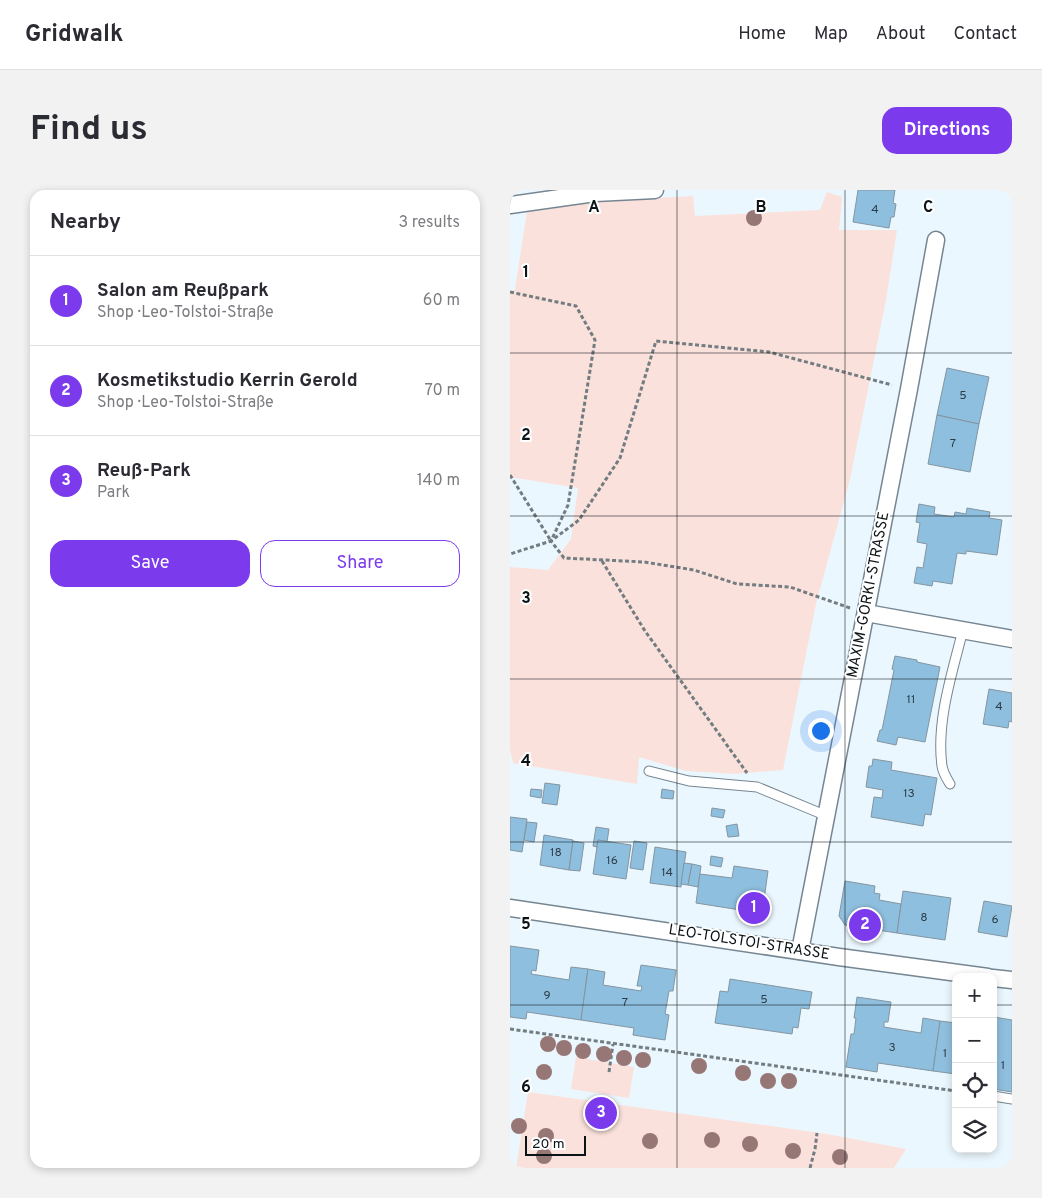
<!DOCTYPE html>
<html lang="en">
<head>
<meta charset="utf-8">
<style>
	body { margin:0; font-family:Overpass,sans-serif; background:#f2f2f3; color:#2b2b33 }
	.controls { position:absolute; right:15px; bottom:15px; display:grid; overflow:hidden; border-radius:10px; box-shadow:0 2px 8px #0003 }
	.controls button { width:45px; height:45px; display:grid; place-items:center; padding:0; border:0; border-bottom:1px solid #e1e1e2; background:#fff; color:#2b2b33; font:25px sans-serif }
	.scale { position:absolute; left:15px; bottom:12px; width:61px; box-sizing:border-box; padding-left:5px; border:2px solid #0c1317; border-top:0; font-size:14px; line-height:18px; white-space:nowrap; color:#0c1317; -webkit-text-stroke:4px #fff; paint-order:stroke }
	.you { position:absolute; left:310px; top:540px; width:18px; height:18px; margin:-12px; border:4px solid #fff; border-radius:50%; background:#1a73e8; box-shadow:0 0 0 8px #1a73e833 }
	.badge { display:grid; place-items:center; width:32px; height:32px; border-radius:50%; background:#7c3aed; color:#fff; font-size:16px; font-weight:700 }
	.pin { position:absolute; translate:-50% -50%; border:2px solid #fff; box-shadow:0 1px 5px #0006 }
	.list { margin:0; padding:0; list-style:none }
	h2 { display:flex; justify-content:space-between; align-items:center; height:65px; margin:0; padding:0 20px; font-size:21px }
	h2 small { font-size:16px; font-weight:400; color:#7c7c81 }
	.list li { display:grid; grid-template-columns:32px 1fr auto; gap:15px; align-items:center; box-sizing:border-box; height:90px; padding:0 20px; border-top:1px solid #e1e1e2 }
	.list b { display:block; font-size:19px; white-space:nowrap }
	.list p { margin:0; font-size:16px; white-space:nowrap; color:#7c7c81 }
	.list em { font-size:16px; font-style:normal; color:#7c7c81 }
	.actions { display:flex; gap:10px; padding:15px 20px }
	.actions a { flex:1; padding:11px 0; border:1px solid #7c3aed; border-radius:15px; text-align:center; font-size:18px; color:#7c3aed }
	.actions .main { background:#7c3aed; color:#fff }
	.icon { flex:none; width:28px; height:28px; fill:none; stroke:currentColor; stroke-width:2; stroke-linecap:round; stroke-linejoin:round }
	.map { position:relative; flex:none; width:502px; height:978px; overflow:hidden; border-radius:15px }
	header { display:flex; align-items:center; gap:30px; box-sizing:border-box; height:70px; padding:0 25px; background:#fff; border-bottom:1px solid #e1e1e2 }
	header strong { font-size:24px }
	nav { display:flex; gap:28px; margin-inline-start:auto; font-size:18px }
	.intro { display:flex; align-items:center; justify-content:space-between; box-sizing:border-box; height:120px; padding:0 30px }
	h1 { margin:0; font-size:35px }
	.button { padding:12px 22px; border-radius:15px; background:#7c3aed; color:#fff; font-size:18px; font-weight:700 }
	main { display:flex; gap:30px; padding:0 30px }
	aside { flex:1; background:#fff; border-radius:15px; box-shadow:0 2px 8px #0003 }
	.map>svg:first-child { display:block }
</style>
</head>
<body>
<header>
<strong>Gridwalk</strong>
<nav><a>Home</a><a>Map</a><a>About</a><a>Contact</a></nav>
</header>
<div class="intro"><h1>Find us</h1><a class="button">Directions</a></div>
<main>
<aside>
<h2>Nearby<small>3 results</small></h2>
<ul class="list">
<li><span class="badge">1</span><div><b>Salon am Reußpark</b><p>Shop · Leo-Tolstoi-Straße</p></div><em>60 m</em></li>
<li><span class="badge">2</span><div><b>Kosmetikstudio Kerrin Gerold</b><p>Shop · Leo-Tolstoi-Straße</p></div><em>70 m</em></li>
<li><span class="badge">3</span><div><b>Reuß-Park</b><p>Park</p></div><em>140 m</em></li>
</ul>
<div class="actions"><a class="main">Save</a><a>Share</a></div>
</aside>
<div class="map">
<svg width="502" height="978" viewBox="0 0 502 978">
	<rect width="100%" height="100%" fill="#ebf7fe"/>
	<g fill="#fbe1db">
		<path d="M 317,2 L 332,7 L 329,40 L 387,40 L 376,110 L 340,289 L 306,414 L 273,580 L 225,584 L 176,581 L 129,567 L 127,594 L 3,573 L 0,560 L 0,377 L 38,380 L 61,349 L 68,298 L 0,287 L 0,103 L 5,99 L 18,15 L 183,6 L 185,26 L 310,20 Z"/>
		<path d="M 66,867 L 124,877 L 119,908 L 61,899 Z"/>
		<path d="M 18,902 L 317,944 L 396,959 L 384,978 L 6,978 Z"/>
	</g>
	<g fill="#8fbfde" stroke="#8395a1">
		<path d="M 348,0 L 385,0 L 383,13 L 386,14 L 384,27 L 381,27 L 379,38 L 343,32 Z"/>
		<path d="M 437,178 L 479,187 L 469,234 L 427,225 Z"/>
		<path d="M 427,225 L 469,234 L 460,282 L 418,274 Z"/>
		<path d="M 409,314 L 425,317 L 424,324 L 444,327 L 445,322 L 456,324 L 457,318 L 480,322 L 479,328 L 492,330 L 487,365 L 456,361 L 456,364 L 447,363 L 442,394 L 423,391 L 422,396 L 404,393 L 407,377 L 413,378 L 417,354 L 407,352 L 410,333 L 406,332 Z"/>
		<path d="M 385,466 L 407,470 L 407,472 L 430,477 L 415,552 L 388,547 L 386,555 L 367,551 L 370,540 L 372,540 L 384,480 L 382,479 Z"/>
		<path d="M 479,499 L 502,503 L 502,532 L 499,531 L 498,538 L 473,534 Z"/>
		<path d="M 363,569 L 382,572 L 381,580 L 427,588 L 421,625 L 415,624 L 413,636 L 361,627 L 364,607 L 372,608 L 373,600 L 356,597 L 359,576 L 362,576 Z"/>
		<path d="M 35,593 L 50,595 L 47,615 L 32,613 Z"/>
		<path d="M 21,599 L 32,600 L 31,608 L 20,606 Z"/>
		<path d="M 152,599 L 164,601 L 163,609 L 151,608 Z"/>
		<path d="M 202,618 L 215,620 L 213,628 L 201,626 Z"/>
		<path d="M 0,627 L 17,629 L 12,662 L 0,660 Z"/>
		<path d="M 17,632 L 27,633 L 24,652 L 14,650 Z"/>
		<path d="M 227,634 L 229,646 L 218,647 L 216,636 Z"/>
		<path d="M 86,637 L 99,639 L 97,652 L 88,650 L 87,657 L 83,656 Z"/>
		<path d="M 34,645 L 63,650 L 59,680 L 30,675 Z"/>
		<path d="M 88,650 L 121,655 L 116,689 L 83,684 Z"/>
		<path d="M 63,651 L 74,653 L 70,681 L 59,680 Z"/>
		<path d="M 124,651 L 137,653 L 133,680 L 120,678 Z"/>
		<path d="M 145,657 L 176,662 L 171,697 L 140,693 Z"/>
		<path d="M 201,666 L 213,668 L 211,677 L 200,675 Z"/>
		<path d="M 174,673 L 182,674 L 178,695 L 171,694 Z"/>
		<path d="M 182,674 L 191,676 L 188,697 L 178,695 Z"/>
		<path d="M 224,676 L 258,681 L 253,717 L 243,722 L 186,713 L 190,684 L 222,688 Z"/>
		<path d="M 335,691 L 365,696 L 364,703 L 370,704 L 369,710 L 391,714 L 387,743 L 335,735 L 329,726 Z"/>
		<path d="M 393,701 L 441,708 L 435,750 L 387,743 Z"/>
		<path d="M 474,711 L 502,716 L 497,747 L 468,742 Z"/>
		<path d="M 0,756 L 29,760 L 26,781 L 22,780 L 21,784 L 59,790 L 61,777 L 78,779 L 71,830 L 17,822 L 16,829 L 0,827 Z"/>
		<path d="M 131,775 L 166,780 L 163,801 L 159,801 L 155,824 L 159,825 L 155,850 L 123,845 L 124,838 L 71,830 L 78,779 L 95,782 L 93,795 L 131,801 L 132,796 L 127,796 Z"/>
		<path d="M 220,789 L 302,802 L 299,819 L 291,818 L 288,838 L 283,837 L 282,844 L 205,833 L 210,801 L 218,802 Z"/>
		<path d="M 347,807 L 381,812 L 378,832 L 374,832 L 374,837 L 411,843 L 413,828 L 430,831 L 423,881 L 368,873 L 367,882 L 336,877 L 341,844 L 344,844 L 346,828 L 344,828 Z"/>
		<path d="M 484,827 L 502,830 L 502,902 L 483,899 Z"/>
		<path d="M 430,831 L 446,833 L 446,884 L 423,881 Z"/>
	</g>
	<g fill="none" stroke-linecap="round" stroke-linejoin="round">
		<g stroke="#758692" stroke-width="11">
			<g id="service">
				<path d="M 139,581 L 179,591 L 247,597 L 317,626"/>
				<path d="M 440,594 C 437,589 433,583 432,576 C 426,532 442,483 453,440"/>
				<path d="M 483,906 L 502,909"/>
			</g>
		</g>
		<g stroke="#758692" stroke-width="19">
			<g id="minor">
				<path d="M 0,15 L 85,3 L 145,0"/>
				<path d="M 356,423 L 502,449"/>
				<path d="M 0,718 L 329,767 L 478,787"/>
				<path d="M 290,761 L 399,199 L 426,50"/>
				<path d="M 483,788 L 502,790"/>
			</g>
		</g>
		<g stroke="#727c81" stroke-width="3" stroke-dasharray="4 2.5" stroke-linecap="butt">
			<path d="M 0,102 L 66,116 L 85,150 L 58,315 L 41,351 L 0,364"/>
			<path d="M 0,285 L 41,351"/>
			<path d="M 92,371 L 135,441 L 237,583"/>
			<path d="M 340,418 L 280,397 L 227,394 L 184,380 L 134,372 L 54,368 L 41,351 L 69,330 L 110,268 L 146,151 L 259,162 L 382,195"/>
			<path d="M 0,839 L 446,901"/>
			<path d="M 99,882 L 103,854"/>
			<path d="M 300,978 L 305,959 L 307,943"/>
		</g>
		<use href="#service" stroke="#fff" stroke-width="9"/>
		<use href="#minor" stroke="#fff" stroke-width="16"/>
	</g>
	<g fill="#967776">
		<circle cx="244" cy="28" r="8"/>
		<circle cx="38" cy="854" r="8"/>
		<circle cx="54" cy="858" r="8"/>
		<circle cx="73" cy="861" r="8"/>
		<circle cx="94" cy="864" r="8"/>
		<circle cx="114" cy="868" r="8"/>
		<circle cx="133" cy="870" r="8"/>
		<circle cx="189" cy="876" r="8"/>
		<circle cx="34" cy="882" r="8"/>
		<circle cx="233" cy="883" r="8"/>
		<circle cx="258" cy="891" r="8"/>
		<circle cx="279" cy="891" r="8"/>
		<circle cx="9" cy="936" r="8"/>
		<circle cx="36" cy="946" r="8"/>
		<circle cx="202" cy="950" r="8"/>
		<circle cx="140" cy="951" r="8"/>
		<circle cx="240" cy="954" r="8"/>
		<circle cx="283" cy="961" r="8"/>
		<circle cx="34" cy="966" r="8"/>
		<circle cx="330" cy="967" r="8"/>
	</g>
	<path fill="none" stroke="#0c1317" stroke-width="1" stroke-opacity="0.55" d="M 167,0 L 167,978M 335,0 L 335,978M 0,163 L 502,163M 0,326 L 502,326M 0,489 L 502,489M 0,652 L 502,652M 0,815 L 446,815M 483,815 L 502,815"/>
	<g text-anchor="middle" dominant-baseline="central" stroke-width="4" stroke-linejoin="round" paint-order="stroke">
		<g font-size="12" fill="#2d3e49">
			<text x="365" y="20">4</text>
			<text x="453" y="206">5</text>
			<text x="443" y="254">7</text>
			<text x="401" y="510">11</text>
			<text x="489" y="517">4</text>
			<text x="399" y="604">13</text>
			<text x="46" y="663">18</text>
			<text x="102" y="671">16</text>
			<text x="157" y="683">14</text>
			<text x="414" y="728">8</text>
			<text x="485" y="730">6</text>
			<text x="37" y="806">9</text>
			<text x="254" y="810">5</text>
			<text x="115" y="813">7</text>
			<text x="382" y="858">3</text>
			<text x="435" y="864">1</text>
			<text x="493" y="876">1</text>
		</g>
		<g font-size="15" fill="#0c1317" stroke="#fff">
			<text transform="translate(359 405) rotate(-79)">MAXIM-GORKI-STRASSE</text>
			<text transform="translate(239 753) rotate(9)">LEO-TOLSTOI-STRASSE</text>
		</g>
	</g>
	<g font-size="16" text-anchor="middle" font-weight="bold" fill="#0c1317" stroke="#fff" stroke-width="4" stroke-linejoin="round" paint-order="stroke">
		<text x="84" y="22">A</text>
		<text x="251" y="22">B</text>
		<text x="418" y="22">C</text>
		<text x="16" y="87">1</text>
		<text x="16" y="250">2</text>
		<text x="16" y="413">3</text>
		<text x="16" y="576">4</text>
		<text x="16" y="739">5</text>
		<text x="16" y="902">6</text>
	</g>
</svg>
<div class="controls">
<button>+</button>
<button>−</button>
<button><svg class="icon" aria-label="locate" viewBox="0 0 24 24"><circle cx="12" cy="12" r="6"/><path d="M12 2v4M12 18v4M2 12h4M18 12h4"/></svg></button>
<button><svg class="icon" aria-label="layers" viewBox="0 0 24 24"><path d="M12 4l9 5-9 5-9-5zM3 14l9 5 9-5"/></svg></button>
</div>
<div class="scale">20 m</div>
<div class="you"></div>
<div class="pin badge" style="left:244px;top:718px">1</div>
<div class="pin badge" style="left:355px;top:735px">2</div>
<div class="pin badge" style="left:91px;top:923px">3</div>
</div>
</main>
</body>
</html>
